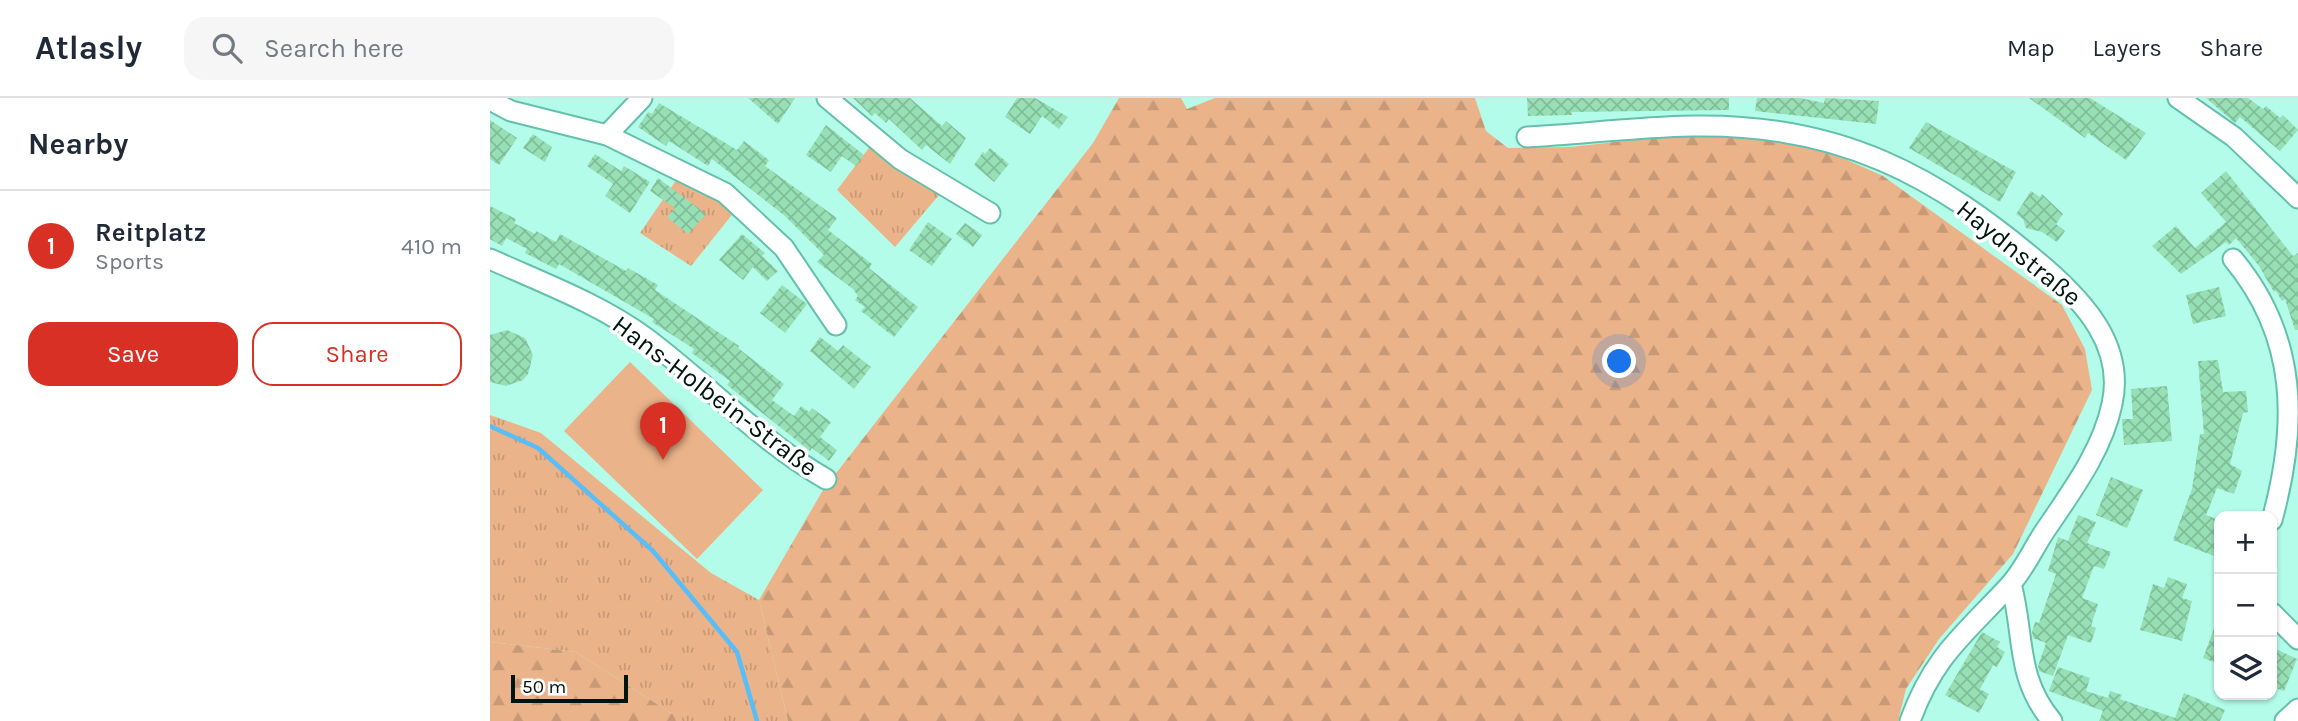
<!DOCTYPE html>
<html lang="en">
<head>
<meta charset="utf-8">
<style>
	body { margin:0; font-family:Karla,sans-serif; background:#f6f6f7; color:#1f2937 }
	.controls { position:absolute; right:21px; bottom:21px; display:grid; overflow:hidden; border-radius:14px; box-shadow:0 2px 5px #0004 }
	.controls button { width:63px; height:63px; display:grid; place-items:center; padding:0; border:0; border-bottom:2px solid #e0e1e3; background:#fff; color:#1f2937; font:35px sans-serif }
	.scale { position:absolute; left:21px; bottom:18px; width:117px; box-sizing:border-box; padding-left:7px; border:4px solid #001510; border-top:0; font-size:19px; line-height:24px; white-space:nowrap; color:#001510; -webkit-text-stroke:5px #fff; paint-order:stroke }
	.you { position:absolute; left:1130px; top:264px; width:24px; height:24px; margin:-18px; border:5px solid #fff; border-radius:50%; background:#1a73e8; box-shadow:0 0 0 10px #1a73e833 }
	.badge { display:grid; place-items:center; width:46px; height:46px; border-radius:50%; background:#d93025; color:#fff; font-size:23px; font-weight:700 }
	.pin { position:absolute; translate:-50% -58px; filter:drop-shadow(0 2px 4px #0008) }
	.pin::after { content:''; position:absolute; top:37px; width:24px; height:21px; background:inherit; clip-path:polygon(0 0,100% 0,50% 100%) }
	.list { margin:0; padding:0; list-style:none }
	h2 { display:flex; justify-content:space-between; align-items:center; height:91px; margin:0; padding:0 28px; font-size:30px }
	h2 small { font-size:23px; font-weight:400; color:#747a83 }
	.list li { display:grid; grid-template-columns:46px 1fr auto; gap:21px; align-items:center; box-sizing:border-box; height:112px; padding:0 28px; border-top:2px solid #e0e1e3 }
	.list b { display:block; font-size:26px; white-space:nowrap }
	.list p { margin:0; font-size:23px; white-space:nowrap; color:#747a83 }
	.list em { font-size:23px; font-style:normal; color:#747a83 }
	.actions { display:flex; gap:14px; padding:21px 28px }
	.actions a { flex:1; padding:16px 0; border:2px solid #d93025; border-radius:21px; text-align:center; font-size:24px; color:#d93025 }
	.actions .main { background:#d93025; color:#fff }
	.icon { flex:none; width:38px; height:38px; fill:none; stroke:currentColor; stroke-width:2; stroke-linecap:round; stroke-linejoin:round }
	.map { position:relative; flex:none; width:1808px; height:623px; overflow:hidden }
	header { display:flex; align-items:center; gap:42px; box-sizing:border-box; height:98px; padding:0 35px; background:#fff; border-bottom:2px solid #e0e1e3 }
	header strong { font-size:33px }
	nav { display:flex; gap:38px; margin-inline-start:auto; font-size:24px }
	.search { width:490px; height:63px; background:#f6f6f7; display:flex; align-items:center; gap:18px; box-sizing:border-box; padding:0 24px; border-radius:21px; color:#747a83; font-size:26px }
	main { display:flex }
	aside { flex:1; background:#fff }
	.map>svg:first-child { display:block }
</style>
</head>
<body>
<header>
<strong>Atlasly</strong>
<div class="search"><svg class="icon" aria-label="search" viewBox="0 0 24 24"><circle cx="10" cy="10" r="6"/><path d="M15 15l6 6"/></svg>Search here</div>
<nav><a>Map</a><a>Layers</a><a>Share</a></nav>
</header>
<main>
<aside>
<h2>Nearby<small></small></h2>
<ul class="list">
<li><span class="badge">1</span><div><b>Reitplatz</b><p>Sports</p></div><em>410 m</em></li>
</ul>
<div class="actions"><a class="main">Save</a><a>Share</a></div>
</aside>
<div class="map">
<svg width="1808" height="623" viewBox="0 0 1808 623">
	<defs>
		<pattern id="grass-tufts" width="24" height="20" patternUnits="userSpaceOnUse" patternTransform="scale(1.75)"><rect width="24" height="20" fill="#ebb38a"/><path d="M3 7l-1-3M5 7V3M7 7l1-3M15 17l-1-3M17 17v-4M19 17l1-3" fill="none" stroke="#c89976"/></pattern>
		<pattern id="forest-firs" width="22" height="20" patternUnits="userSpaceOnUse" patternTransform="scale(1.75)"><rect width="22" height="20" fill="#ebb38a"/><path d="M5 1l3.5 6h-7zM16 11l3.5 6h-7z" fill="#c89976"/></pattern>
		<pattern id="building-cross-hatch" width="8" height="8" patternUnits="userSpaceOnUse" patternTransform="scale(1.75)"><rect width="8" height="8" fill="#97dfb4"/><path d="M0 0l8 8M0 8l8-8" fill="none" stroke="#80be9a"/></pattern>
	</defs>
	<rect width="100%" height="100%" fill="#b4fcea"/>
	<g fill="url(#grass-tufts)">
		<path d="M 381,47 L 449,97 L 405,149 L 347,92 Z"/>
		<path d="M 189,78 L 245,113 L 201,168 L 150,135 Z"/>
		<path d="M 0,317 L 51,335 L 221,475 L 269,502 L 298,623 L 186,623 L 184,617 L 86,554 L 0,544 Z"/>
	</g>
	<g fill="url(#forest-firs)">
		<path d="M 629,0 L 691,0 L 697,11 L 725,0 L 985,0 L 996,33 L 1018,50 L 1080,49 L 1215,34 L 1319,45 L 1393,78 L 1572,207 L 1595,251 L 1602,292 L 1523,456 L 1449,541 L 1416,591 L 1408,623 L 298,623 L 269,502 L 333,392 L 603,45 Z"/>
		<path d="M 0,544 L 86,554 L 184,617 L 186,623 L 0,623 Z"/>
	</g>
	<path fill="#ebb38a" d="M 140,264 L 273,392 L 207,461 L 74,333 Z"/>
	<g fill="none" stroke-linecap="round" stroke-linejoin="round">
		<path stroke="#59bdf8" stroke-width="4.5" d="M 0,328 L 48,350 L 163,453 L 247,554 L 267,623"/>
	</g>
	<g fill="url(#building-cross-hatch)">
		<path d="M 258,0 L 305,0 L 288,26 Z"/>
		<path d="M 363,0 L 420,0 L 452,28 L 456,23 L 476,40 L 460,66 L 436,47 L 432,52 L 399,21 L 396,25 L 385,15 L 382,18 Z"/>
		<path d="M 527,0 L 545,0 L 578,19 L 569,31 L 552,18 L 540,36 L 515,19 Z"/>
		<path d="M 1037,0 L 1239,0 L 1239,12 L 1082,14 L 1082,17 L 1038,18 Z"/>
		<path d="M 1267,0 L 1310,0 L 1334,5 L 1335,0 L 1389,3 L 1386,26 L 1265,13 Z"/>
		<path d="M 1539,0 L 1600,0 L 1656,35 L 1636,62 L 1598,35 L 1595,40 Z"/>
		<path d="M 1716,0 L 1758,0 L 1773,11 L 1776,8 L 1790,20 L 1793,17 L 1808,32 L 1790,53 L 1750,19 L 1745,25 Z"/>
		<path d="M 169,5 L 247,52 L 254,43 L 279,62 L 275,68 L 347,120 L 338,132 L 382,166 L 379,170 L 428,209 L 404,239 L 371,213 L 375,209 L 365,202 L 368,198 L 363,191 L 327,164 L 334,157 L 295,118 L 222,61 L 218,68 L 179,43 L 176,48 L 148,29 L 158,14 L 162,16 Z"/>
		<path d="M 0,22 L 27,40 L 9,67 L 0,61 Z"/>
		<path d="M 1436,24 L 1526,74 L 1510,104 L 1419,50 Z"/>
		<path d="M 336,27 L 374,57 L 366,68 L 352,58 L 341,74 L 316,57 Z"/>
		<path d="M 43,36 L 62,49 L 55,64 L 33,50 Z"/>
		<path d="M 500,50 L 519,66 L 504,84 L 484,67 L 493,54 L 495,56 Z"/>
		<path d="M 105,56 L 131,73 L 134,68 L 160,84 L 140,115 L 115,98 L 123,86 L 97,68 Z"/>
		<path d="M 1736,73 L 1803,158 L 1808,155 L 1808,232 L 1805,232 L 1795,201 L 1792,203 L 1786,193 L 1784,194 L 1769,168 L 1746,140 L 1739,147 L 1736,144 L 1691,176 L 1662,148 L 1686,128 L 1705,150 L 1736,124 L 1711,95 Z"/>
		<path d="M 168,80 L 216,116 L 198,136 L 177,119 L 185,110 L 160,93 Z"/>
		<path d="M 1541,93 L 1550,99 L 1552,96 L 1573,116 L 1566,126 L 1575,133 L 1567,144 L 1552,134 L 1536,130 L 1533,121 L 1526,116 Z"/>
		<path d="M 0,108 L 26,121 L 24,125 L 45,136 L 46,133 L 66,144 L 70,136 L 136,173 L 138,170 L 168,187 L 165,192 L 249,248 L 248,250 L 294,286 L 282,302 L 304,318 L 311,308 L 319,314 L 322,310 L 341,324 L 330,339 L 347,352 L 339,363 L 322,350 L 320,353 L 237,287 L 240,283 L 202,255 L 204,251 L 162,224 L 164,221 L 69,166 L 66,171 L 35,155 L 37,151 L 16,140 L 12,148 L 0,141 Z"/>
		<path d="M 438,124 L 462,141 L 442,168 L 419,152 Z"/>
		<path d="M 475,125 L 492,137 L 483,149 L 466,136 Z"/>
		<path d="M 252,136 L 275,155 L 272,158 L 288,173 L 277,183 L 263,169 L 253,182 L 229,162 Z"/>
		<path d="M 292,187 L 317,206 L 295,235 L 270,215 Z"/>
		<path d="M 1729,189 L 1736,218 L 1703,226 L 1696,197 Z"/>
		<path d="M 17,232 L 35,240 L 43,257 L 38,276 L 33,282 L 16,288 L 0,284 L 0,237 Z"/>
		<path d="M 330,239 L 348,253 L 353,247 L 381,269 L 364,291 L 320,253 Z"/>
		<path d="M 1728,262 L 1733,294 L 1756,293 L 1758,314 L 1753,315 L 1740,366 L 1752,373 L 1744,396 L 1727,390 L 1716,417 L 1729,422 L 1729,460 L 1683,442 L 1702,391 L 1710,336 L 1714,336 L 1708,263 Z"/>
		<path d="M 1677,288 L 1682,343 L 1634,347 L 1632,321 L 1643,321 L 1641,291 Z"/>
		<path d="M 1621,379 L 1653,392 L 1637,430 L 1606,417 Z"/>
		<path d="M 1588,417 L 1606,424 L 1597,445 L 1621,454 L 1614,471 L 1604,468 L 1592,500 L 1608,506 L 1601,528 L 1606,530 L 1601,545 L 1578,537 L 1563,578 L 1549,573 L 1548,568 L 1556,545 L 1543,540 L 1542,534 L 1545,524 L 1549,525 L 1566,476 L 1558,473 L 1568,439 L 1578,443 Z"/>
		<path d="M 1678,479 L 1697,486 L 1692,500 L 1702,503 L 1692,543 L 1650,532 L 1663,486 L 1674,490 Z"/>
		<path d="M 1728,520 L 1729,520 L 1729,566 L 1713,560 Z"/>
		<path d="M 1492,534 L 1510,544 L 1507,549 L 1515,554 L 1507,569 L 1503,567 L 1490,591 L 1499,596 L 1489,615 L 1455,597 Z"/>
		<path d="M 1782,549 L 1807,561 L 1794,593 L 1782,589 Z"/>
		<path d="M 1568,569 L 1600,580 L 1596,593 L 1618,600 L 1620,593 L 1632,597 L 1630,601 L 1685,620 L 1694,595 L 1735,612 L 1730,623 L 1609,623 L 1613,613 L 1559,593 Z"/>
	</g>
	<g fill="none" stroke-linecap="round" stroke-linejoin="round">
		<g stroke="#64c0ac" stroke-width="23">
			<g id="minor">
				<path d="M 337,0 L 410,61 L 500,115"/>
				<path d="M 1688,0 L 1744,39 L 1808,100"/>
				<path d="M 0,2 L 21,13 L 117,37 L 235,95 L 294,150 L 346,227"/>
				<path d="M 117,37 L 152,0"/>
				<path d="M 1037,39 C 1092,36 1147,29 1202,28 C 1349,25 1446,77 1555,170 C 1594,204 1635,248 1622,306 C 1613,350 1584,390 1559,427 C 1545,446 1536,469 1520,487 C 1475,536 1444,557 1420,623"/>
				<path d="M 0,161 C 53,185 110,206 156,240 C 219,287 267,341 336,381"/>
				<path d="M 1743,161 C 1808,239 1808,327 1782,422"/>
				<path d="M 1521,486 C 1535,537 1525,579 1562,623"/>
				<path d="M 1782,515 L 1808,541"/>
				<path d="M 1795,623 L 1808,611"/>
			</g>
		</g>
		<use href="#minor" stroke="#fff" stroke-width="19"/>
	</g>
	<g text-anchor="middle" dominant-baseline="central" stroke-width="7" stroke-linejoin="round" paint-order="stroke">
		<g font-size="26" fill="#001510" stroke="#fff">
			<text transform="translate(1529 155) rotate(39)">Haydnstraße</text>
			<text transform="translate(225 298) rotate(37)">Hans-Holbein-Straße</text>
		</g>
	</g>
</svg>
<div class="controls">
<button>+</button>
<button>−</button>
<button><svg class="icon" aria-label="layers" viewBox="0 0 24 24"><path d="M12 4l9 5-9 5-9-5zM3 14l9 5 9-5"/></svg></button>
</div>
<div class="scale">50 m</div>
<div class="you"></div>
<div class="pin badge" style="left:173px;top:362px">1</div>
</div>
</main>
</body>
</html>
